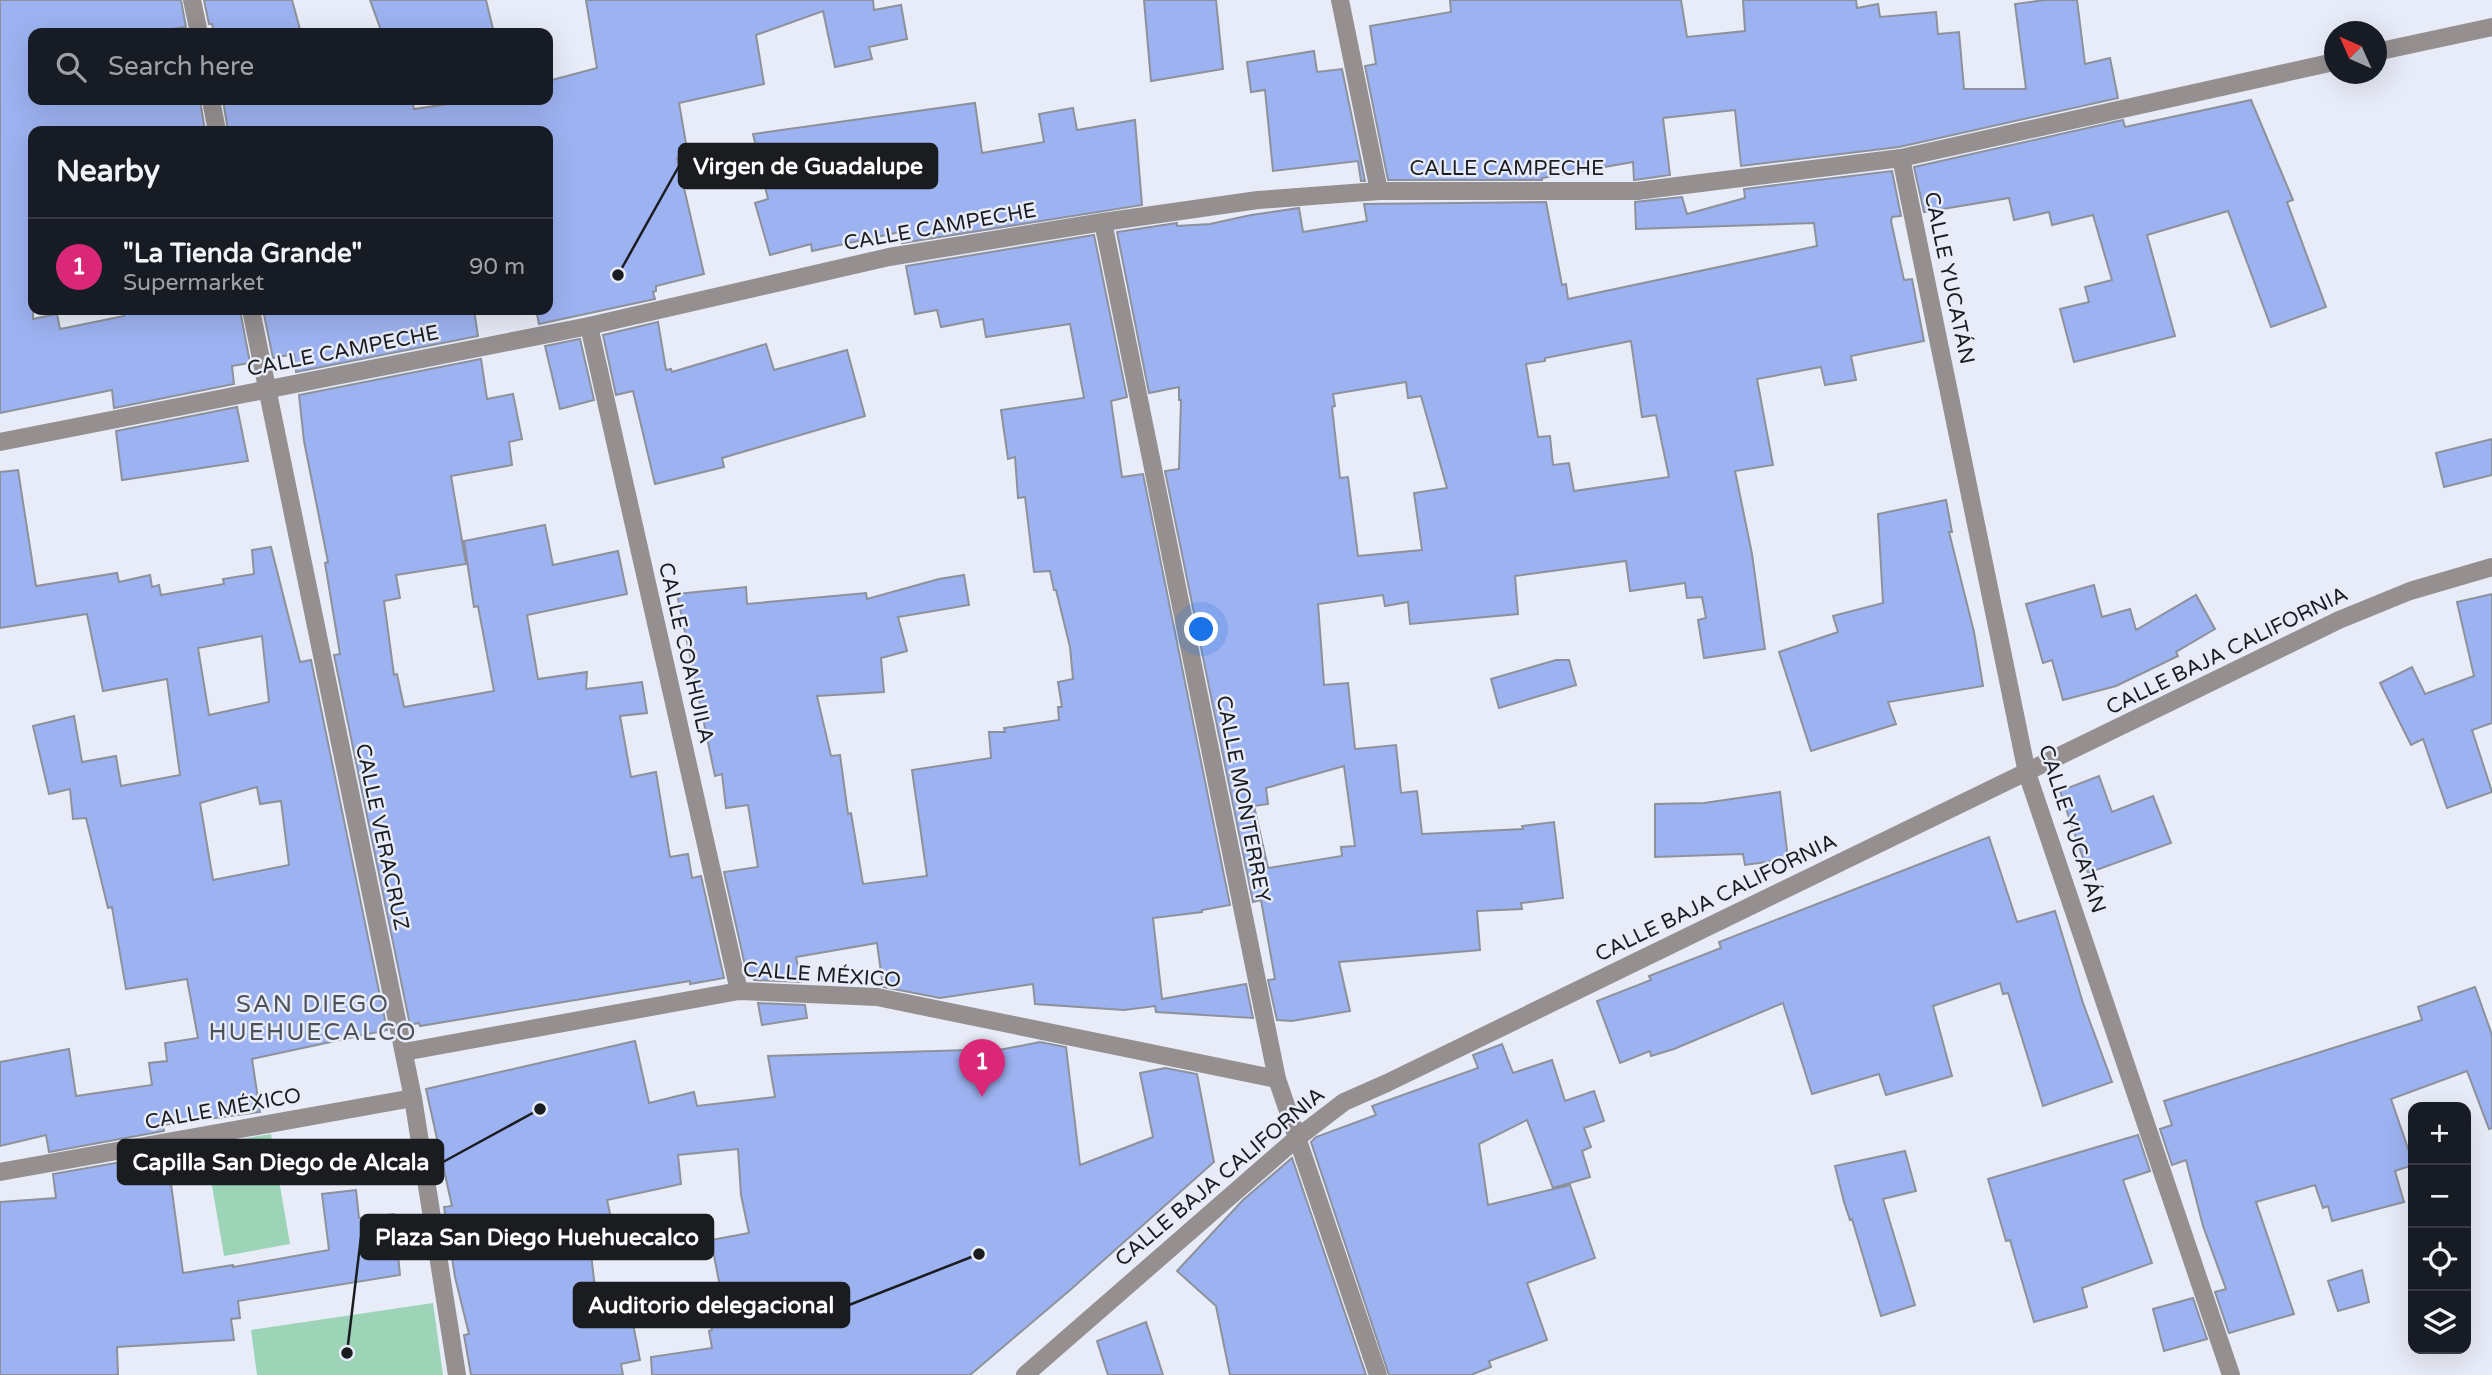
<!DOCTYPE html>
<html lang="en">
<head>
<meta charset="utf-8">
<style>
	body { margin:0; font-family:"Varela Round",sans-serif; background:#242831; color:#f1f3f6 }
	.controls { position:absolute; right:21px; bottom:21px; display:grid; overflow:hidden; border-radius:14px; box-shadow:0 7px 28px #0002 }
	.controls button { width:63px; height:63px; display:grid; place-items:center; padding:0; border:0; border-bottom:2px solid #363941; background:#171b24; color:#f1f3f6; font:35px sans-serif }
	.compass { position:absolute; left:2324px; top:21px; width:63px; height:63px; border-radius:50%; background:#171b24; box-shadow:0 7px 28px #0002; rotate:315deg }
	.you { position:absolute; left:1202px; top:630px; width:24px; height:24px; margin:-18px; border:5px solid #fff; border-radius:50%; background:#1a73e8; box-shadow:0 0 0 10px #1a73e833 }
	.badge { display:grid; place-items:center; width:46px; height:46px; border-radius:50%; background:#db2777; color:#fff; font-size:23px; font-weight:700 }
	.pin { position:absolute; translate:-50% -58px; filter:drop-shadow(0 2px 4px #0008) }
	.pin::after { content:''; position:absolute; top:37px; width:24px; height:21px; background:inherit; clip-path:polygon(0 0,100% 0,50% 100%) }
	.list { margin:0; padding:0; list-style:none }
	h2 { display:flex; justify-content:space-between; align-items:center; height:91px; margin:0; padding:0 28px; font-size:30px }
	h2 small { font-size:23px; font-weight:400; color:#9ea1a6 }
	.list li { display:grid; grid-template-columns:46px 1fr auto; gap:21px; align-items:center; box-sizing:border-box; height:98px; padding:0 28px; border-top:2px solid #363941 }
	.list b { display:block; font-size:26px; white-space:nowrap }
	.list p { margin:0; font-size:23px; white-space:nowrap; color:#9ea1a6 }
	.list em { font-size:23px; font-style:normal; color:#9ea1a6 }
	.icon { flex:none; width:38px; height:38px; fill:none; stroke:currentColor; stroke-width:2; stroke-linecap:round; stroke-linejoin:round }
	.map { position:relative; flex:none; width:2492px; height:1375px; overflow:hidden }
	.search { position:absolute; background:#171b24; box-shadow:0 7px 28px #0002; left:28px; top:28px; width:525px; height:77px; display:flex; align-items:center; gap:18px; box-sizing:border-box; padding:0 24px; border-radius:14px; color:#9ea1a6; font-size:26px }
	.panel { position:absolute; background:#171b24; box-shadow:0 7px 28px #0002; left:28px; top:126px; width:525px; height:189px; border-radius:14px }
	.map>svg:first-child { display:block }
</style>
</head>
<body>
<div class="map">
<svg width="2492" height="1375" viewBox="0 0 2492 1375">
	<rect width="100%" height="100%" fill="#e8ecf8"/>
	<g fill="#9dd4b7">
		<path d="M 271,1134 L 290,1244 L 224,1256 L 205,1145 Z"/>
		<path d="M 433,1303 L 443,1375 L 257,1375 L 251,1330 Z"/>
	</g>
	<g fill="#9db2f1" stroke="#8d919b" stroke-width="2" fill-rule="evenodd">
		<path d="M 0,0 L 181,0 L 186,27 L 145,33 L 33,33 L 33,100 L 200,100 L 205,131 L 33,131 L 33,319 L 57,314 L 60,329 L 124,316 L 123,310 L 240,310 L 250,363 L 232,366 L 234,384 L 114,408 L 112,390 L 0,413 Z"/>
		<path d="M 204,0 L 292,0 L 301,33 L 214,33 L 212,24 L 209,24 Z"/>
		<path d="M 370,0 L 486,0 L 494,33 L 382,33 Z"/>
		<path d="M 586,0 L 873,0 L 874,10 L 901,5 L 907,39 L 869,47 L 872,59 L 835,67 L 823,11 L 756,35 L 764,84 L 679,103 L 688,155 L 677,158 L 704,274 L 656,286 L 656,291 L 653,292 L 655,299 L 539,324 L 536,310 L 548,310 L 548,131 L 228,131 L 223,100 L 412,100 L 414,109 L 475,100 L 548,100 L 548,81 L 597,68 Z"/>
		<path d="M 1144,0 L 1216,0 L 1223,69 L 1151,81 Z"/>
		<path d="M 1450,0 L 1681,0 L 1687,37 L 1745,31 L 1743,0 L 1856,0 L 1857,8 L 1878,4 L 1880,17 L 1936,12 L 1938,34 L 1959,32 L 1964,89 L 2026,89 L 2015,4 L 2045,0 L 2077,0 L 2085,64 L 2110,58 L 2118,98 L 1899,147 L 1741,166 L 1735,110 L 1663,118 L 1670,175 L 1634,180 L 1633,162 L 1542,178 L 1542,180 L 1388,180 L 1365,66 L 1376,64 L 1370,26 L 1451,12 Z"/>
		<path d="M 1314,51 L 1317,72 L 1342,69 L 1365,181 L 1361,181 L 1358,161 L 1273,171 L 1265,90 L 1251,92 L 1247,62 Z"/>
		<path d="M 2251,100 L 2293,200 L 2287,202 L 2326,307 L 2271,327 L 2228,211 L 2147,235 L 2175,336 L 2074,362 L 2060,309 L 2089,302 L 2085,287 L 2112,280 L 2093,215 L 2052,225 L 2049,212 L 2014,220 L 2009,198 L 1924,212 L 1914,167 L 2123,120 L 2125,127 Z"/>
		<path d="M 975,103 L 982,153 L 1044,142 L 1039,114 L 1073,108 L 1077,130 L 1135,120 L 1142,205 L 902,243 L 900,232 L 812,251 L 811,244 L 770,255 L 755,203 L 768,199 L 753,134 Z"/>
		<path d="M 1892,171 L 1901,216 L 1892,217 L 1891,221 L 1904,280 L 1912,279 L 1924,341 L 1851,356 L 1856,380 L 1825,385 L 1821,367 L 1757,379 L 1773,465 L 1735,471 L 1752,554 L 1765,649 L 1704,658 L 1698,620 L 1706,618 L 1702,597 L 1687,598 L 1685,583 L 1630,591 L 1626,561 L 1515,576 L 1518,614 L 1410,624 L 1408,602 L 1385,606 L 1383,595 L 1318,604 L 1324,685 L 1348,683 L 1355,749 L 1396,745 L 1401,793 L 1417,791 L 1422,834 L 1523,829 L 1522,826 L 1554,822 L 1563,898 L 1521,903 L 1522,909 L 1477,911 L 1480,950 L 1339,962 L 1350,1011 L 1292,1021 L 1277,1020 L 1268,980 L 1275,979 L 1261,900 L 1253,902 L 1165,471 L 1179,469 L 1181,400 L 1179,400 L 1179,387 L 1149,393 L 1117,232 L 1177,223 L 1177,226 L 1210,224 L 1251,215 L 1299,208 L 1303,232 L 1367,221 L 1364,204 L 1546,202 L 1562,285 L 1566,284 L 1568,299 L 1817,246 L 1814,223 L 1636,229 L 1635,202 L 1682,197 L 1687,214 L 1745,198 L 1744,189 ZM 1631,341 L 1642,417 L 1656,415 L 1669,477 L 1574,491 L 1569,463 L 1553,465 L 1550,436 L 1538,437 L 1526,364 L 1545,361 L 1545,358 ZM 1406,382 L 1408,398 L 1421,396 L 1447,488 L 1414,493 L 1422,550 L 1358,556 L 1348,477 L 1340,478 L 1332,407 L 1335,406 L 1333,394 ZM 1344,766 L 1355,846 L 1341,847 L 1342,856 L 1268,868 L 1254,806 L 1268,804 L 1266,788 Z"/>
		<path d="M 1094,235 L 1127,397 L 1111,401 L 1122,477 L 1143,474 L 1230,905 L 1202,910 L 1202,912 L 1153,918 L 1162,999 L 1246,984 L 1253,1018 L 1156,1012 L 1155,1006 L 1124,1010 L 1035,1004 L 1033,984 L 940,998 L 883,987 L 877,943 L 796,957 L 801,982 L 754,980 L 752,973 L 747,974 L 724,872 L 758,867 L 748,805 L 726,808 L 722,774 L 715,776 L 677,594 L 746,587 L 747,604 L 866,593 L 867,599 L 939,579 L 964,575 L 969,605 L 898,617 L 907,651 L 881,658 L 884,692 L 817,696 L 831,756 L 840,755 L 848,814 L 851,813 L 863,884 L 927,876 L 912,770 L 991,758 L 989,732 L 1005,732 L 1004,728 L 1059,720 L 1058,707 L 1062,707 L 1058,682 L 1073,679 L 1070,647 L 1056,590 L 1054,590 L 1050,571 L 1034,572 L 1025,497 L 1018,498 L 1015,457 L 1008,459 L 1001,410 L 1084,398 L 1070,324 L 986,337 L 983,319 L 941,327 L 937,310 L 915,314 L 906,266 Z"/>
		<path d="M 263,310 L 474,310 L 478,336 L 296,372 L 294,354 L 273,358 Z"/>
		<path d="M 658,322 L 666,370 L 671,369 L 672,372 L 766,344 L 774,370 L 847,350 L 865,416 L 722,458 L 724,467 L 655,484 L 633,391 L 616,395 L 603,335 Z"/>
		<path d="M 580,339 L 594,400 L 560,409 L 545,346 Z"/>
		<path d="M 481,359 L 487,399 L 513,394 L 522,439 L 509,442 L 512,465 L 451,476 L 466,564 L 396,575 L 400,598 L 384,601 L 394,675 L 397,674 L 404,707 L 494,691 L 478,606 L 474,607 L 464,541 L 545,525 L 553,565 L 618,551 L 627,594 L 527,615 L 538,679 L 587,672 L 586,689 L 642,682 L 647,713 L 620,716 L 631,777 L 656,772 L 670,857 L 688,854 L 692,878 L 701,876 L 724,978 L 690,984 L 690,981 L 420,1026 L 419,1023 L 410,1025 L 334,655 L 340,654 L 325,563 L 328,562 L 304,441 L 299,395 Z"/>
		<path d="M 237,407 L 248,461 L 122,480 L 116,431 Z"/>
		<path d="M 2492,439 L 2492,475 L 2444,487 L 2436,453 Z"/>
		<path d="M 18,470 L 36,586 L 117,573 L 119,582 L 150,575 L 152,587 L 159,585 L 161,595 L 224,584 L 223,579 L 254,574 L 252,550 L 271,547 L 300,662 L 311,660 L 387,1030 L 252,1059 L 260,1112 L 163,1125 L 164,1131 L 49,1152 L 46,1135 L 0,1146 L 0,1062 L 69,1049 L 76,1096 L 152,1085 L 149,1063 L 167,1061 L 165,1043 L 198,1038 L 187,979 L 126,989 L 112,907 L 108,908 L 86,818 L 73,819 L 70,789 L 49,794 L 33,726 L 74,716 L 82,762 L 116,756 L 121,786 L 180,775 L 167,679 L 103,691 L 87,614 L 0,628 L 0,472 ZM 262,636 L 269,702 L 209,715 L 198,648 ZM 257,787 L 260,804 L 281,801 L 289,865 L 213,880 L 200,803 Z"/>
		<path d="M 1946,500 L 1952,532 L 1949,532 L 1974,632 L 1983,686 L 1888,702 L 1896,724 L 1811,751 L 1779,652 L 1838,632 L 1833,616 L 1883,603 L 1878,514 Z"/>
		<path d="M 2094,585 L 2102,617 L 2130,609 L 2136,630 L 2196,595 L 2215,629 L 2176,652 L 2178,656 L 2116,686 L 2063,700 L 2052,660 L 2043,663 L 2026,604 Z"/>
		<path d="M 2492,594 L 2492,723 L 2472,730 L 2492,792 L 2447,808 L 2423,739 L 2411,745 L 2380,683 L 2412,667 L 2425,694 L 2474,676 L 2457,602 Z"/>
		<path d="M 1556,660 L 1569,660 L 1576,685 L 1499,708 L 1491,679 Z"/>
		<path d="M 2099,776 L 2112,812 L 2153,796 L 2171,843 L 2088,873 L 2060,791 Z"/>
		<path d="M 1780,792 L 1788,859 L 1745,865 L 1743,854 L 1655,857 L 1655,804 L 1704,803 Z"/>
		<path d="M 1989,837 L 2017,922 L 2055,911 L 2083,1003 L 2112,1082 L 2043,1106 L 2008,993 L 2003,994 L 2000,983 L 1933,1006 L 1952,1076 L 1886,1095 L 1879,1074 L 1812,1094 L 1783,1003 L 1674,1049 L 1651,1056 L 1650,1051 L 1620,1063 L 1597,1001 L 1651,980 L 1649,976 L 1721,948 L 1719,942 Z"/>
		<path d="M 2475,987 L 2492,1035 L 2492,1128 L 2489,1129 L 2467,1071 L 2391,1099 L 2413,1163 L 2413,1165 L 2395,1171 L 2404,1202 L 2332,1221 L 2328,1206 L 2323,1208 L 2315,1185 L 2256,1202 L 2294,1314 L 2229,1333 L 2215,1292 L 2226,1289 L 2203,1226 L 2186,1160 L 2172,1165 L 2160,1129 L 2172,1125 L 2164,1101 L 2422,1020 L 2418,1007 Z"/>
		<path d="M 758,1003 L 805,1005 L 807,1018 L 762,1025 Z"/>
		<path d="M 635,1041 L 649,1103 L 694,1092 L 697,1106 L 775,1097 L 768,1056 L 968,1050 L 968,1056 L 1040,1042 L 1066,1047 L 1080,1165 L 1153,1137 L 1140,1073 L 1165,1068 L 1197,1074 L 1214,1162 L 1069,1291 L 970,1375 L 652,1375 L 651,1357 L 712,1348 L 709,1331 L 712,1330 L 706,1298 L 721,1292 L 711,1240 L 749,1233 L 741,1195 L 738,1149 L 678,1155 L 681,1184 L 607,1200 L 612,1223 L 588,1228 L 598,1314 L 630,1308 L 640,1360 L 621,1364 L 623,1375 L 471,1375 L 464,1335 L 469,1334 L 455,1277 L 444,1207 L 452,1206 L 426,1089 Z"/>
		<path d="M 1502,1044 L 1513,1073 L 1552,1060 L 1565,1101 L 1594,1091 L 1604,1121 L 1584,1128 L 1591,1147 L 1582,1151 L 1590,1177 L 1553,1188 L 1527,1120 L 1479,1144 L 1488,1205 L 1570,1185 L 1595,1258 L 1527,1283 L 1547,1340 L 1489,1361 L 1491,1367 L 1471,1375 L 1389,1375 L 1311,1142 L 1316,1137 L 1376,1115 L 1372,1106 L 1478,1068 L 1473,1055 Z"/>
		<path d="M 2138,1135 L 2150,1171 L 2123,1180 L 2152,1263 L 2082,1288 L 2087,1307 L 2034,1322 L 2010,1240 L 2006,1241 L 1988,1179 Z"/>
		<path d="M 1905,1151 L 1916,1191 L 1883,1199 L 1915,1305 L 1881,1316 L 1852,1219 L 1850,1220 L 1844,1202 L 1835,1166 Z"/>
		<path d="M 167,1154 L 183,1273 L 233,1265 L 233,1267 L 329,1250 L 322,1194 L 356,1190 L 359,1218 L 394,1214 L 400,1275 L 238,1301 L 240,1318 L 231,1319 L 234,1340 L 117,1347 L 118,1375 L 0,1375 L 0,1202 L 56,1198 L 53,1174 Z"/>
		<path d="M 1292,1158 L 1366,1375 L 1230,1375 L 1216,1306 L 1177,1271 L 1243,1200 Z"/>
		<path d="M 2362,1270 L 2369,1302 L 2338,1311 L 2328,1281 Z"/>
		<path d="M 2193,1298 L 2207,1339 L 2164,1351 L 2153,1309 Z"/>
		<path d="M 1146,1322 L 1163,1375 L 1108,1375 L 1097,1341 Z"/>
	</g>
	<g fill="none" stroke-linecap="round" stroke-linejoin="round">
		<g stroke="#958f90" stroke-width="18">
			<path d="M 2376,52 L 2492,27"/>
			<path d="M 1901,158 L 2334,62"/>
		</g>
		<g stroke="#958f90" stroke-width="18">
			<path d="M 192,0 L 199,33"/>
			<path d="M 1340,0 L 1379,191"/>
			<path d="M 211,100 L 217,131"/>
			<path d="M 1103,222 L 1277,1079 L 1378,1375"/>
			<path d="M 251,310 L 413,1098 L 457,1375"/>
			<path d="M 589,326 L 739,991"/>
			<path d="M 0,442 L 589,326 L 889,257 L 1103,222 L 1258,200 L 1379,191 L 1637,191 L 1901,158 L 2027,773 L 2231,1375"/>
			<path d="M 404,1052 L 739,991 L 877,997 L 1277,1079"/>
			<path d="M 0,1172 L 413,1098"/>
			<path d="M 1025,1375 L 1297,1138 L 1344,1102 L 1387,1083 L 2339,620 L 2410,591 L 2492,567"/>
		</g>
	</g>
	<g text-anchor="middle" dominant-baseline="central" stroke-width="5" stroke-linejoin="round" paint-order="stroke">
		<g font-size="21" fill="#1b1c20" stroke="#e8ecf8">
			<text x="1507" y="168">CALLE CAMPECHE</text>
			<text transform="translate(940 227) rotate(-10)">CALLE CAMPECHE</text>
			<text transform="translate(1949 278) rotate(78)">CALLE YUCATÁN</text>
			<text transform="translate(343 351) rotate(-11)">CALLE CAMPECHE</text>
			<text transform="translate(2227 651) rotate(-26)">CALLE BAJA CALIFORNIA</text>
			<text transform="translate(686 653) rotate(77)">CALLE COAHUILA</text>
			<text transform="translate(1243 799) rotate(79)">CALLE MONTERREY</text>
			<text transform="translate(2072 829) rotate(72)">CALLE YUCATÁN</text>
			<text transform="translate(382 837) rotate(78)">CALLE VERACRUZ</text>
			<text transform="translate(1716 898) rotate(-26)">CALLE BAJA CALIFORNIA</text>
			<text transform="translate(822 975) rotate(4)">CALLE MÉXICO</text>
			<text transform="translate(223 1109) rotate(-10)">CALLE MÉXICO</text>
			<text transform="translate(1220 1177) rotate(-40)">CALLE BAJA CALIFORNIA</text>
		</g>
		<g font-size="24" letter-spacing="2" fill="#4d515a" stroke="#e8ecf8">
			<text x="313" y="1004">SAN DIEGO<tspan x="313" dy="28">HUEHUECALCO</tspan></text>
		</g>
	</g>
	<path fill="none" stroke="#1b1c20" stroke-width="2.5" d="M618 275L679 166M540 1109L443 1162M347 1353L361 1237M979 1254L849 1305"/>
	<g fill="#1b1c20" stroke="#e8ecf8" stroke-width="2.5">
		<circle cx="618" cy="275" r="7"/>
		<circle cx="540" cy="1109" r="7"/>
		<circle cx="347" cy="1353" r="7"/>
		<circle cx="979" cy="1254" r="7"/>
	</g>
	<g fill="#1b1c20" stroke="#1b1c20" stroke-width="2.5">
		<rect x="679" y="144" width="258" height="44" rx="7"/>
		<rect x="118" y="1140" width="325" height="44" rx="7"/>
		<rect x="361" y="1215" width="352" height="44" rx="7"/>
		<rect x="574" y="1283" width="275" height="44" rx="7"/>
	</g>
	<g font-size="23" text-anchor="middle" font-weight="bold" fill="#fff">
		<text x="808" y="174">Virgen de Guadalupe</text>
		<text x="281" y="1170">Capilla San Diego de Alcala</text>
		<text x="537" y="1245">Plaza San Diego Huehuecalco</text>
		<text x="711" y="1313">Auditorio delegacional</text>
	</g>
</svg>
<div class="controls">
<button>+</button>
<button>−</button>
<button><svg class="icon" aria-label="locate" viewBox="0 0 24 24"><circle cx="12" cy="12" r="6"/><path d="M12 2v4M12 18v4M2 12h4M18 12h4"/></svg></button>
<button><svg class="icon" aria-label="layers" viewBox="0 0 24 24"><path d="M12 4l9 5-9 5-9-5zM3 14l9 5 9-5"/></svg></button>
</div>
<svg class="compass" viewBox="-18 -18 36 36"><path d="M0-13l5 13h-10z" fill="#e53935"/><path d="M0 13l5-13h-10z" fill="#9ea1a6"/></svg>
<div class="you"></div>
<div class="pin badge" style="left:982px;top:1097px">1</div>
<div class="search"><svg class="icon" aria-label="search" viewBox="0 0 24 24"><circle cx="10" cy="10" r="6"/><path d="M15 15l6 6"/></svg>Search here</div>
<section class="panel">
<h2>Nearby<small></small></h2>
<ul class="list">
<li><span class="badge">1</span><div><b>&quot;La Tienda Grande&quot;</b><p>Supermarket</p></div><em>90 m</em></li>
</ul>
</section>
</div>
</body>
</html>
